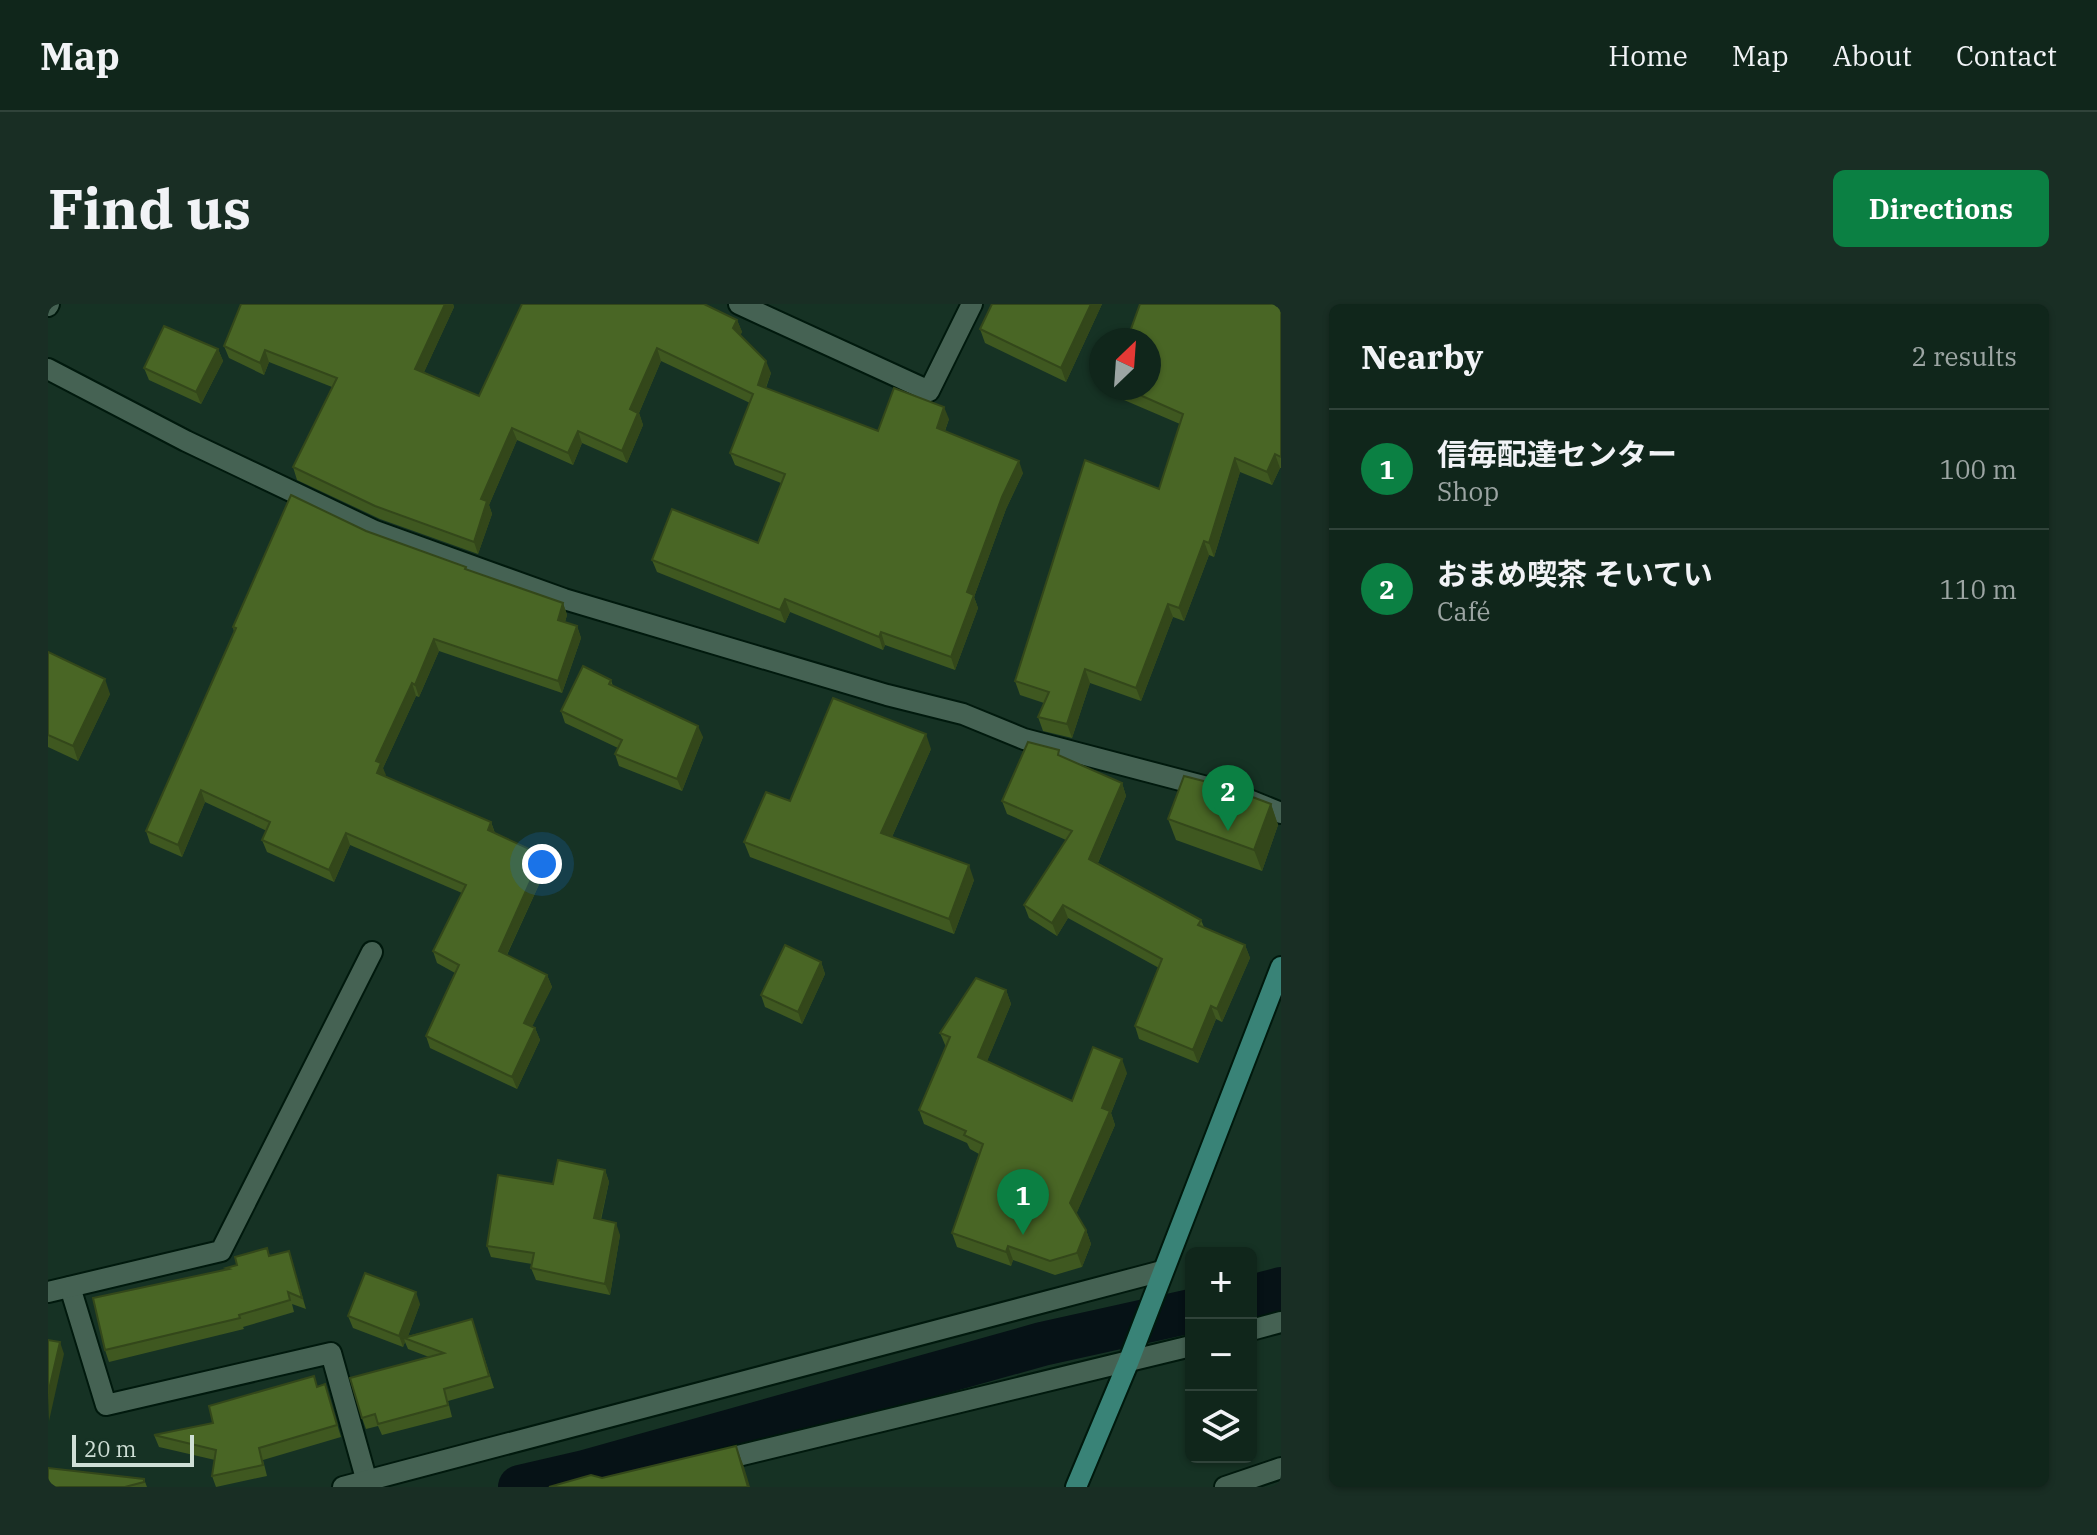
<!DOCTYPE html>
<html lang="en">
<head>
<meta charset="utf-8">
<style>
	body { margin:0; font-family:"IBM Plex Serif","Noto Sans JP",serif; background:#192e24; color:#f1f3f6 }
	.controls { position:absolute; right:24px; bottom:24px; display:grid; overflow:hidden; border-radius:12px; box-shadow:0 2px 6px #0004 }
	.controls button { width:72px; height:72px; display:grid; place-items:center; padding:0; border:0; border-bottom:2px solid #30433a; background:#10261b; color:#f1f3f6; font:40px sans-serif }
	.compass { position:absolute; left:1041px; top:24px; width:72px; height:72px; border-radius:50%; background:#10261b; box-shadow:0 2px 6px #0004; rotate:25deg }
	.scale { position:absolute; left:24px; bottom:20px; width:122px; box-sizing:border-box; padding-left:8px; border:4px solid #cfdfd6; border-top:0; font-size:22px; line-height:28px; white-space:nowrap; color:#cfdfd6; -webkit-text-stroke:6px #163224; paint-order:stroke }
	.you { position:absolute; left:494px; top:560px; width:28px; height:28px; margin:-20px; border:6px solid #fff; border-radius:50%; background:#1a73e8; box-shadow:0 0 0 12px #1a73e833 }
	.badge { display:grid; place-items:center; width:52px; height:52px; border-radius:50%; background:#0b8043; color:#fff; font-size:26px; font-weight:700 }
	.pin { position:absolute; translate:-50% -66px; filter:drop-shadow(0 2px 4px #0008) }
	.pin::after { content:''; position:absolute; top:42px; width:28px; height:24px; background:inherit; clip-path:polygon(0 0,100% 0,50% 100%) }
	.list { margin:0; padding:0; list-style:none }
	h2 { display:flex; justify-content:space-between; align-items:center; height:104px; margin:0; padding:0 32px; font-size:34px }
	h2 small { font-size:26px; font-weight:400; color:#9ca5a3 }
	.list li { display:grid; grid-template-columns:52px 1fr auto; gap:24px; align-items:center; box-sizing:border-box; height:120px; padding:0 32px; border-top:2px solid #30433a }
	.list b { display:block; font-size:30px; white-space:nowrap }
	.list p { margin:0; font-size:26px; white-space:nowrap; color:#9ca5a3 }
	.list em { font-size:26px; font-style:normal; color:#9ca5a3 }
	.icon { flex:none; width:44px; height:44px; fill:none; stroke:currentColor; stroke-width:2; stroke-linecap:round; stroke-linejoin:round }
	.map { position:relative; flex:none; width:1233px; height:1183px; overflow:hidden; border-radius:12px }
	header { display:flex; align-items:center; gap:48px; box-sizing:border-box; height:112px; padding:0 40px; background:#10261b; border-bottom:2px solid #30433a }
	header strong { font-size:38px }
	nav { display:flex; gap:44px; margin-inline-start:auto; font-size:28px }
	.intro { display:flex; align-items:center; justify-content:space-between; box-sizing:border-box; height:192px; padding:0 48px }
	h1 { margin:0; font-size:56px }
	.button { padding:20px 36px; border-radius:12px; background:#0b8043; color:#fff; font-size:28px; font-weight:700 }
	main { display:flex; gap:48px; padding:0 48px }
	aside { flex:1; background:#10261b; border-radius:12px; box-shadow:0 2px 6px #0004 }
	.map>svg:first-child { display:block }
</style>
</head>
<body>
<header>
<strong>Map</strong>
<nav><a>Home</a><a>Map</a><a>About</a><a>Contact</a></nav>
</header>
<div class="intro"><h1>Find us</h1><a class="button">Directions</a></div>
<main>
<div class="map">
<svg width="1233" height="1183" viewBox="0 0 1233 1183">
	<rect width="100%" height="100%" fill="#163224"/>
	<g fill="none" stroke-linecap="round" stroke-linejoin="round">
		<g stroke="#061216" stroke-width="44">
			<path d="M 1203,993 L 1233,985"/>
			<path d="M 472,1183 L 537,1168 L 994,1040 L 1143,1007"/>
		</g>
		<g stroke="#00190d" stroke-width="24">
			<g id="street">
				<path d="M 691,0 L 881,87 L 924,0"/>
				<path d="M 0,2 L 1,0"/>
				<path d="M 0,65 L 138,137 L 327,227 L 516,295 L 839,391 L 915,410 L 976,435 L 1159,483"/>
				<path d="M 1201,496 L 1233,509"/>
				<path d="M 22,983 L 58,1101 L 283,1049 L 319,1178"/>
				<path d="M 0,988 L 173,947 L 324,648"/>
				<path d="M 1203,1026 L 1233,1018"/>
				<path d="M 665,1158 L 1143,1042"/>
				<path d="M 295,1183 L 1114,967"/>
				<path d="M 1177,1183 L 1233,1164"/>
			</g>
		</g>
		<g stroke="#00190d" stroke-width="24">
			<path id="secondary" d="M 1028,1183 L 1080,1059 L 1233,663"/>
		</g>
		<use href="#street" stroke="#456253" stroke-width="20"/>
		<use href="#secondary" stroke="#398377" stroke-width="20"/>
	</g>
	<g fill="#3f5820">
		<path d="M 193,0 L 405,0 L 406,3 L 376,68 L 431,92 L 689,16 L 694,28 L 692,31 L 723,69 L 718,84 L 830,127 L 901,115 L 897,127 L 975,169 L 958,205 L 926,293 L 930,304 L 907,366 L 837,341 L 835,346 L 742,308 L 737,319 L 609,268 L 604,256 L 710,239 L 733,179 L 687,161 L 682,149 L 702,99 L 613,57 L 591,109 L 595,121 L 579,159 L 534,139 L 525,161 L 469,136 L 441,201 L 444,210 L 430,250 L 332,215 L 249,176 L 245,163 L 284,83 L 221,58 L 216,71 L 181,54 L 176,42 Z"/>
		<path d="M 944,0 L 1054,0 L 1018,78 L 937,39 L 932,25 Z"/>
		<path d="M 1233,0 L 1233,164 L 1232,164 L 1224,181 L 1192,168 L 1166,253 L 1161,251 L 1136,317 L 1125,313 L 1093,397 L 1042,379 L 1024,434 L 995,427 L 990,413 L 996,399 L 972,391 L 967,377 L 1111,185 L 1132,120 L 1069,93 L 1066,84 L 1101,84 Z"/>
		<path d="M 170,45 L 175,57 L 153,100 L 101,76 L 96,64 Z"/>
		<path d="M 318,227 L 418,263 L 419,266 L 515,299 L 519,311 L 517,318 L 529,322 L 533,334 L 514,389 L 391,347 L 371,393 L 368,392 L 335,464 L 337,473 L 443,518 L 447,529 L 499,563 L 459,651 L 499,671 L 504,683 L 484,722 L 487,724 L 492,736 L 469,785 L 382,744 L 378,732 L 407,669 L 389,659 L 385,647 L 414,589 L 302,541 L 286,578 L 219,548 L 214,536 L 219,527 L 157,498 L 134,553 L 102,539 L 98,527 L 186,328 L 185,323 Z"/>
		<path d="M 0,348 L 62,390 L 30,457 L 0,443 Z"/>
		<path d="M 563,376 L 565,382 L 655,433 L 634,487 L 571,462 L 567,450 L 570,444 L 517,419 L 513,407 Z"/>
		<path d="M 883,445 L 844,533 L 926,576 L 906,630 L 702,553 L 696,538 L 742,497 Z"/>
		<path d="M 1014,453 L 1074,479 L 1078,492 L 1050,559 L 1153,616 L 1156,623 L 1197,641 L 1202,654 L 1174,718 L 1168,715 L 1150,759 L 1091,735 L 1087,722 L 1111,664 L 1020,614 L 1009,632 L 981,614 L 976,601 L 1018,536 L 959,510 L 954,497 Z"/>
		<path d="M 1223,500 L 1230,521 L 1214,567 L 1128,536 L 1120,515 Z"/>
		<path d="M 773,658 L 777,670 L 754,720 L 717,703 L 713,691 Z"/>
		<path d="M 958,686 L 963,700 L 939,757 L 1024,797 L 1079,769 L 1063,809 L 1067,821 L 1028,910 L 1038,926 L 1043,940 L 1034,963 L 1007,971 L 965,956 L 963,962 L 909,943 L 904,929 L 931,850 L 922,845 L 919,839 L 876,820 L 871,806 L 898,743 L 892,729 Z"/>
		<path d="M 557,866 L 561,878 L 553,916 L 572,931 L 562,991 L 488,976 L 483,964 L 484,960 L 443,953 L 439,942 L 505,880 Z"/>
		<path d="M 219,944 L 222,952 L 241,947 L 258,1005 L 244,1000 L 246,1008 L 195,1023 L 196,1025 L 61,1058 L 57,1046 L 179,965 L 178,964 L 189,961 Z"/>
		<path d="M 372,1000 L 360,1032 L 424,1015 L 446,1084 L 400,1097 L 404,1113 L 334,1131 L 330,1122 L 318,1125 L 314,1114 L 381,1053 L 360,1045 L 357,1038 L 355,1043 L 305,1024 L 300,1012 Z"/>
		<path d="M 277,1080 L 293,1133 L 215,1156 L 219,1172 L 168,1183 L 164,1172 L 167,1156 L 111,1143 L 106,1131 L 165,1119 Z"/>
		<path d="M 96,1175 L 99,1183 L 0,1183 Z"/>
	</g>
	<g fill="#33471a">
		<path d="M 397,0 L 405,0 L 406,3 L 372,77 L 367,65 Z"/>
		<path d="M 1043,0 L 1054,0 L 1018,78 L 1013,64 Z"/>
		<path d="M 689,16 L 694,28 L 690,36 L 685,24 Z"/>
		<path d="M 609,44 L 613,57 L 591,109 L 595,121 L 579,159 L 574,147 L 582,105 Z"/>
		<path d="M 170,45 L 175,57 L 153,100 L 148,88 Z"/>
		<path d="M 217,46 L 221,58 L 216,71 L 212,59 Z"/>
		<path d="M 718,57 L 723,69 L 714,93 L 710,81 Z"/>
		<path d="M 896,103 L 901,115 L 893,137 L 889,124 Z"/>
		<path d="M 464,124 L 469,136 L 441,201 L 444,210 L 430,250 L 426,238 L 433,195 Z"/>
		<path d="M 530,127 L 534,139 L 525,161 L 520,149 Z"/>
		<path d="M 1227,150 L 1232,164 L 1224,181 L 1219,168 Z"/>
		<path d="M 1187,154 L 1192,168 L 1166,253 L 1161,239 Z"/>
		<path d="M 971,157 L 975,169 L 958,205 L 926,293 L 930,304 L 907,366 L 903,353 L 919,288 L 954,193 Z"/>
		<path d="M 1156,237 L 1161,251 L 1136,317 L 1131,304 Z"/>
		<path d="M 737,295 L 742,308 L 737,319 L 732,306 Z"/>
		<path d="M 515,299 L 519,311 L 514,328 L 510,316 Z"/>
		<path d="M 1120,300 L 1125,313 L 1093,397 L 1088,384 Z"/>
		<path d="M 529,322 L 533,334 L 514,389 L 510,377 Z"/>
		<path d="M 833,328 L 837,341 L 835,346 L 831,333 Z"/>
		<path d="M 386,335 L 391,347 L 371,393 L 367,381 Z"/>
		<path d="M 1037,365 L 1042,379 L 1024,434 L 1019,420 Z"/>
		<path d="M 57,375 L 62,390 L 30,457 L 25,442 Z"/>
		<path d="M 364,379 L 368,392 L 335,464 L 338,471 L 334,481 L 329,469 L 328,457 Z"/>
		<path d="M 650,422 L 655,433 L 634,487 L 629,475 Z"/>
		<path d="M 878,430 L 883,445 L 839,544 L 833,529 Z"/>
		<path d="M 1074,479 L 1078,492 L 1046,568 L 1041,555 Z"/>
		<path d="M 153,486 L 157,498 L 134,553 L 130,541 Z"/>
		<path d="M 1223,500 L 1230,521 L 1214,567 L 1206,546 Z"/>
		<path d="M 443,518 L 447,530 L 440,526 Z"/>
		<path d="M 298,529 L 302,541 L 286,578 L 281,566 Z"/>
		<path d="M 494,551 L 499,563 L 455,659 L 451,647 Z"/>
		<path d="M 921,561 L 926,576 L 906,630 L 901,615 Z"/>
		<path d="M 1015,601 L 1020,614 L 1009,632 L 1004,619 Z"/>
		<path d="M 1197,641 L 1202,654 L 1174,718 L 1169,705 Z"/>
		<path d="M 773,658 L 777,670 L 754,720 L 750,708 Z"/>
		<path d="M 499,671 L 504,683 L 480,731 L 476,719 Z"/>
		<path d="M 958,686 L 963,700 L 935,767 L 930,753 Z"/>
		<path d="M 1163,702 L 1168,715 L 1150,759 L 1145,746 Z"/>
		<path d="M 487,724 L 492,736 L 469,785 L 464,773 Z"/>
		<path d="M 1074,755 L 1079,769 L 1063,809 L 1067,821 L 1027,913 L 1022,899 L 1054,804 Z"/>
		<path d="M 557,866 L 561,878 L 550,926 L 546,914 Z"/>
		<path d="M 568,919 L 572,931 L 562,991 L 557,980 Z"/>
		<path d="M 1038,926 L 1043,940 L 1034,963 L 1029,949 Z"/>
		<path d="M 960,942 L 965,956 L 963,962 L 958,948 Z"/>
		<path d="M 368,988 L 372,1000 L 359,1035 L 356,1034 L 357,1038 L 355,1043 L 351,1032 Z"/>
		<path d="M 12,1038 L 16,1050 L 1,1117 L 0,1090 Z"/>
		<path d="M 688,1142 L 696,1163 L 702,1183 L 700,1183 Z"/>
	</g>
	<g fill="#496625" stroke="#33471a" stroke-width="2">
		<path d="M 193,0 L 397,0 L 367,65 L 431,92 L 474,0 L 656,0 L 689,16 L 685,24 L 718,57 L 710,81 L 830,127 L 846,84 L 896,103 L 889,124 L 971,157 L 954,193 L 919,288 L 926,291 L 903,353 L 833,328 L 831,333 L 737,295 L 732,306 L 604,256 L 624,205 L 710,239 L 737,170 L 682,149 L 705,90 L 609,44 L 582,105 L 590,109 L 574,147 L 530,127 L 520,149 L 464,124 L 433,195 L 439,197 L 426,238 L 327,202 L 245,163 L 289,74 L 217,46 L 212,59 L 176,42 Z"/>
		<path d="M 944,0 L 1043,0 L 1013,64 L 932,25 Z"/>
		<path d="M 1092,0 L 1233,0 L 1233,153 L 1227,150 L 1219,168 L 1187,154 L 1161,239 L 1156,237 L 1131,304 L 1120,300 L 1088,384 L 1037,365 L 1019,420 L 990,413 L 1001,388 L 967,377 L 1037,156 L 1111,185 L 1135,110 L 1076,84 L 1101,84 L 1101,36 L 1079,36 Z"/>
		<path d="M 116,22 L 170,45 L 148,88 L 96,64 Z"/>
		<path d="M 243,191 L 318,227 L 418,263 L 417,265 L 515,299 L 510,316 L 529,322 L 510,377 L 386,335 L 367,381 L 364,379 L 328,457 L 333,459 L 329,469 L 443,518 L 440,526 L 494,551 L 451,647 L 499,671 L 476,719 L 487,724 L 464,773 L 378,732 L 411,661 L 385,647 L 418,581 L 298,529 L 281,566 L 214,536 L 222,518 L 153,486 L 130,541 L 98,527 L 188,324 L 185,323 Z"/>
		<path d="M 0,348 L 57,375 L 25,442 L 0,431 Z"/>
		<path d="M 535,362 L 563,376 L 561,380 L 650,422 L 629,475 L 567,450 L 574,436 L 513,407 Z"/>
		<path d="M 785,394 L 878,430 L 833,529 L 921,561 L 901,615 L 696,538 L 718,488 L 742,497 Z"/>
		<path d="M 980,438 L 1011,446 L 1010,451 L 1074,479 L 1041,555 L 1153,616 L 1150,621 L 1197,641 L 1169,705 L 1163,702 L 1145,746 L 1087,722 L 1114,655 L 1015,601 L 1004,619 L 976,601 L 1024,527 L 954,497 Z"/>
		<path d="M 1136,472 L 1175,482 L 1223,500 L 1206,546 L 1120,515 Z"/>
		<path d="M 737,641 L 773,658 L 750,708 L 713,691 Z"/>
		<path d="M 928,674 L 958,686 L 930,753 L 1024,797 L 1045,743 L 1074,755 L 1054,804 L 1062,807 L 1022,899 L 1038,926 L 1029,949 L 1002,957 L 960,942 L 958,948 L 904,929 L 935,840 L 916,831 L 918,827 L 871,806 L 902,733 L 892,729 Z"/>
		<path d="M 510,856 L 557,866 L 546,914 L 568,919 L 557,980 L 483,964 L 486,949 L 439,942 L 450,871 L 505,880 Z"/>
		<path d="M 219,944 L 221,952 L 241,947 L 254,994 L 240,988 L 242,996 L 191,1011 L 192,1014 L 57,1046 L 45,994 L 181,965 L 178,964 L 189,961 L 187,953 Z"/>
		<path d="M 317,969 L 368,988 L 351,1032 L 300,1012 Z"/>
		<path d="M 424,1015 L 441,1072 L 396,1085 L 400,1101 L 330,1120 L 327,1110 L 314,1114 L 302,1074 L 396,1049 L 356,1034 Z"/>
		<path d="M 0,1036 L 12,1038 L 0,1090 Z"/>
		<path d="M 266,1072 L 269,1083 L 277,1080 L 289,1121 L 211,1144 L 215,1161 L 164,1172 L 168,1146 L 106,1131 L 165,1119 L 161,1102 Z"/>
		<path d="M 688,1142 L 700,1183 L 501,1183 L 543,1171 L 554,1174 Z"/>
		<path d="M 0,1164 L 96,1175 L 96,1178 L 77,1183 L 0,1183 Z"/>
	</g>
</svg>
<div class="controls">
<button>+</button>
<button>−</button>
<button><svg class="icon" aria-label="layers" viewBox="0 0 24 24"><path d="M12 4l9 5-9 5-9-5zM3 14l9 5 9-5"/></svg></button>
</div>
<svg class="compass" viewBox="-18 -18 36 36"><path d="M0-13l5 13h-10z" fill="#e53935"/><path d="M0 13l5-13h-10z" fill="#9ca5a3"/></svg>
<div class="scale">20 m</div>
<div class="you"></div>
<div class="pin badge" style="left:975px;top:931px">1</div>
<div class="pin badge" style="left:1180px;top:527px">2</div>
</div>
<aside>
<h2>Nearby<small>2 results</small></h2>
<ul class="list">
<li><span class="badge">1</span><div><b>信毎配達センター</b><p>Shop</p></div><em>100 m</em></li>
<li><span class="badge">2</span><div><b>おまめ喫茶 そいてい</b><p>Café</p></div><em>110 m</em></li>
</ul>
</aside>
</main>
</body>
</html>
